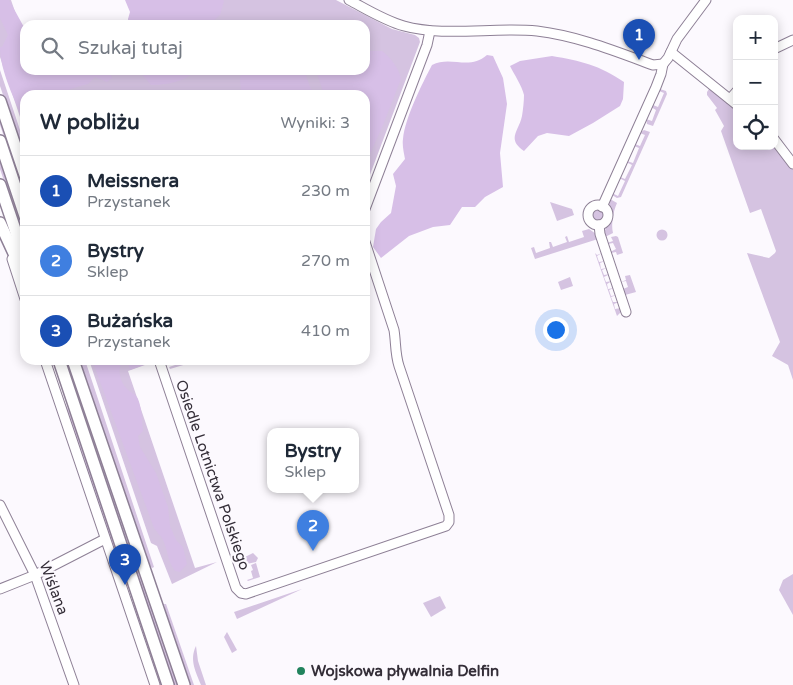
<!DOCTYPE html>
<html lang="pl">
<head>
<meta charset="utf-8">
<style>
	body { margin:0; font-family:"Varela Round",sans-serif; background:#f2f2f3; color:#1f2937 }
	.controls { position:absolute; right:15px; top:15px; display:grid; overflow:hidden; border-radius:10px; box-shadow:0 2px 12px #0003 }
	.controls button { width:45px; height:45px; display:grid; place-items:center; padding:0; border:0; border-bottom:1px solid #e0e1e3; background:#fff; color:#1f2937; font:25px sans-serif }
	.you { position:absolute; left:555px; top:329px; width:18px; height:18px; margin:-12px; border:4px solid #fff; border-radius:50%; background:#1a73e8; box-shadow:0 0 0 8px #1a73e833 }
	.badge { display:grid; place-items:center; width:32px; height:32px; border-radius:50%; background:#0f766e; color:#fff; font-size:16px; font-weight:700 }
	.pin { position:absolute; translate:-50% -41px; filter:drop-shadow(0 1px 2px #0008) }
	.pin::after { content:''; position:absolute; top:26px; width:18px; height:15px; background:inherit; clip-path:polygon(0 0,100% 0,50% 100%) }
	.popup { position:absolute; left:267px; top:428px; width:92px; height:65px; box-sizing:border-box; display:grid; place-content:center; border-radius:10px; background:#fff; filter:drop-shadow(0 1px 4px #0005); font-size:16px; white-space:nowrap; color:#747a83 }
	.popup b { font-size:19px; color:#1f2937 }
	.popup::after { content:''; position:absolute; left:50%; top:100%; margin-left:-10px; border:10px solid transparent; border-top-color:#fff }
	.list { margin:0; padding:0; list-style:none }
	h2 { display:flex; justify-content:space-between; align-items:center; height:65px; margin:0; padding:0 20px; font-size:21px }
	h2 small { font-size:16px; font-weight:400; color:#747a83 }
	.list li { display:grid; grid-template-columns:32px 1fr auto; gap:15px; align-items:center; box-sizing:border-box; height:70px; padding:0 20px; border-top:1px solid #e0e1e3 }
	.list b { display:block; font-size:19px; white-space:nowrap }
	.list p { margin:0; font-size:16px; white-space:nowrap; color:#747a83 }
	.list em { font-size:16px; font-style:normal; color:#747a83 }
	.icon { flex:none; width:28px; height:28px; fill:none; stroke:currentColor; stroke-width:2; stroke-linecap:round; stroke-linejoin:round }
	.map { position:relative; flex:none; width:793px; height:685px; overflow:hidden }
	.search { position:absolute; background:#fff; box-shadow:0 2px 12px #0003; left:20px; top:20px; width:350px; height:55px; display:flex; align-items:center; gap:12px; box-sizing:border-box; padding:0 18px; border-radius:15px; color:#747a83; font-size:19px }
	.panel { position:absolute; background:#fff; box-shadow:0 2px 12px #0003; left:20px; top:90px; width:350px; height:275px; border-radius:15px }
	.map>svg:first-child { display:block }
</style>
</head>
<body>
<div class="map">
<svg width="793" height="685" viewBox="0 0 793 685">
	<rect width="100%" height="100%" fill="#fcf9fe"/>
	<g fill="#d5c3e1">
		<path d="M 0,0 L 11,0 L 25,41 L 25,70 L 365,70 L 365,25 L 129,25 L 128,19 L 150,0 L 336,0 L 392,29 L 415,35 L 419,38 L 420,42 L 365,188 L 365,95 L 25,95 L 25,132 L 0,57 Z"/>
		<path d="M 0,70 L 25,145 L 25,160 L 0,86 Z"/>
		<path d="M 660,89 L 666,91 L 667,94 L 653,126 L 647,124 L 646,119 L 652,121 L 656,110 L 651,107 L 653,105 L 658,107 L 664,93 L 659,91 Z"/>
		<path d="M 709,89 L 711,89 L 737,109 L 737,146 L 774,145 L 793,170 L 793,380 L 788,365 L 772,356 L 780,342 L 747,253 L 769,258 L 775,253 L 776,251 L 761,209 L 750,213 L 721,131 L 724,126 L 715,110 L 717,108 L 707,95 L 707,92 Z"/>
		<path d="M 0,115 L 25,190 L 25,199 L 0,125 Z"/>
		<path d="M 644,130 L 650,132 L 621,197 L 617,198 L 612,195 L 612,193 L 618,196 L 625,181 L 619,178 L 620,177 L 625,179 L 632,165 L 626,162 L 627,161 L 633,163 L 639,148 L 634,146 L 635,144 L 640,146 L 645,135 L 640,133 Z"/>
		<path d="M 0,157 L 25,232 L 25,243 L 0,169 Z"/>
		<path d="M 610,199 L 617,203 C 613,212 611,224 613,233 L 605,237 C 603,227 610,225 611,217 C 612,210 608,206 610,199 Z"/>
		<path d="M 550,202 L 572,209 L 574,215 L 557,221 Z"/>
		<circle cx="598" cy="215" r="6"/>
		<path d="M 589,229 L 596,234 L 598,239 L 535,259 L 531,248 L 534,247 L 536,253 L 550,248 L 549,242 L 551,242 L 553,247 L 567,242 L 565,237 L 567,236 L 569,242 L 584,237 L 582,231 Z"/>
		<circle cx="662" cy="235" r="5.5"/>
		<path d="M 616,236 L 618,237 L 623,253 L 617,255 L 616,252 L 611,253 L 610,252 L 616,249 L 613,243 L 608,244 L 607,243 L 613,241 L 611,237 Z"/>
		<path d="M 595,253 L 597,255 L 602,253 L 597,256 L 599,262 L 605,261 L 600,263 L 601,269 L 607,268 L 602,270 L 604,275 L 610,274 L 604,277 L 606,282 L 612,281 L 607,284 L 608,289 L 614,288 L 609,290 L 611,296 L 617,295 L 611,297 L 613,302 L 619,302 L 614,304 L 615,309 L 621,308 L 621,312 L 617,316 Z"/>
		<path d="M 630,275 L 636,292 L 625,295 L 623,289 L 628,287 L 626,281 L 621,282 L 626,280 L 625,276 Z"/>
		<path d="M 570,277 L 573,286 L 561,290 L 558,282 Z"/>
		<path d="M 47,360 L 50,360 L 64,401 L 77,428 L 117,548 L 119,561 L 115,561 Z"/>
		<path d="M 64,360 L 67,360 L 178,685 L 173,685 Z"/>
		<path d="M 78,360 L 85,360 L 154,567 L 152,568 L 147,561 Z"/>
		<path d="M 89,360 L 159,360 L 128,371 L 195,568 L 217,562 L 172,584 L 157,546 L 151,543 Z"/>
		<path d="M 174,360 L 200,360 L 170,369 L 169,367 L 175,365 Z"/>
		<path d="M 253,553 L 258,558 L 256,562 L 242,565 L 241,559 Z"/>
		<path d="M 256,563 L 260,577 L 248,581 L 247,580 L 253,578 L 251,571 L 253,570 L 251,565 Z"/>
		<path d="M 793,574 L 793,615 L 779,590 L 783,580 Z"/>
		<path d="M 302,589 L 300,590 L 237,619 L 234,612 Z"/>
		<path d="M 440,596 L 446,608 L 431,617 L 423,603 Z"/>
		<path d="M 131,602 L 133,603 L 140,615 L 164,685 L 157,685 Z"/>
		<path d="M 164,604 L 166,604 L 194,685 L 188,685 L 168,624 Z"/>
		<path d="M 227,632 L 237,650 L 232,653 L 224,637 Z"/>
		<path d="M 196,646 L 198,661 L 206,685 L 201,685 C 196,672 189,660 196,646 Z"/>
	</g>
	<g fill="#d7bfe7">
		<path d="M 0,0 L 9,0 L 25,29 L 25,70 L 109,70 L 112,78 L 107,82 L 95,77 L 88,84 L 70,89 L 65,95 L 25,95 L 25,123 C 15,101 0,71 0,47 L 2,47 L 8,35 L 0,18 Z"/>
		<path d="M 125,0 L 223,0 L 224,1 L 220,15 L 209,25 L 129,25 L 128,19 L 130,12 Z"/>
		<path d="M 365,51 L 382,51 C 390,57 399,68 401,79 L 383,125 L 365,165 L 365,95 L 324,95 L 316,70 L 365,70 Z"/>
		<path d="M 487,55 L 493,56 L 503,78 L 507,104 L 500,153 L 503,187 L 485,197 L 475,207 L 462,207 L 450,225 L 433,227 L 409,236 L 381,258 L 373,247 L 376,229 L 381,222 L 391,213 L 396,186 L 393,174 L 405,159 C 404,153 402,145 403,139 C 405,118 422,84 432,65 C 451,55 469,71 487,55 Z"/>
		<path d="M 552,56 C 581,61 599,65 624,82 L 623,99 L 620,106 L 593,123 L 569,136 L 547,133 L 538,136 L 524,151 C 506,139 519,131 522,116 C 523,110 524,101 524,95 C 522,86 514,74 510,66 L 520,61 Z"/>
		<path d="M 138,70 L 195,70 C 188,82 164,85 151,85 Z"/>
		<path d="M 241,70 L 304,70 L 313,95 L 241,95 L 240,79 Z"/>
		<path d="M 92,360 L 157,360 L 130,370 L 128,362 L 124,360 C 116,367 120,382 127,389 C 131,393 136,394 138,399 C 142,409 142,420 143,431 L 138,436 L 140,447 L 156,473 L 168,507 L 170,526 L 176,540 L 183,547 L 187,564 L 180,572 L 175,571 C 169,563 168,554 165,545 C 163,537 158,534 154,528 Z"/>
	</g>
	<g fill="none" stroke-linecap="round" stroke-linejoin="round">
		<g stroke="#8e8096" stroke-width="11">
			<g id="street">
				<path d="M 349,0 C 366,9 385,21 404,26 C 443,37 494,27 537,31 C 578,36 615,51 653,65 L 663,64"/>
				<path d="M 774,49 L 793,40"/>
				<path d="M 671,52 L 737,105"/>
				<path d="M 663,64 L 668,58 L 677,39 L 706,0"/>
				<path d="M 730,99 L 737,91"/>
				<path d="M 774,139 L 793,164"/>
				<circle cx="598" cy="215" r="10"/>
				<path d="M 602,207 L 656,87 L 661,74 L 663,64"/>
				<path d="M 365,209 L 427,45 L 430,31"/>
				<path d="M 599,225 L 600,234 L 626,312"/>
				<path d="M 12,259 L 25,299"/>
				<path d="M 45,360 L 155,685"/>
				<path d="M 160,363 L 236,588 L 241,593 L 246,594 L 446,526 L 449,522 L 449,515 L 399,366 C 395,354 396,342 394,330 L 365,242"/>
				<path d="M 0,505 L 35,575 L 74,685"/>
				<path d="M 0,589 L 35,575 L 105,539"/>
			</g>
		</g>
		<g stroke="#8e8096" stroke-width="14">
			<g id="secondary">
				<path d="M 0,101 L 25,175"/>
				<path d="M 0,141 L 25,216"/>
				<path d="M 0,185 L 25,259"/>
				<path d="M 0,223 L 25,277"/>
				<path d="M 59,360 L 168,685"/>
				<path d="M 73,360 L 184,685"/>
			</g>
		</g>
		<use href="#street" stroke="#fff" stroke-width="9"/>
		<use href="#secondary" stroke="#fff" stroke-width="11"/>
	</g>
	<circle fill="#21835d" stroke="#fcf9fe" stroke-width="2" cx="301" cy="671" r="5"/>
	<g text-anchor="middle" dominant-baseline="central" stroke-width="4.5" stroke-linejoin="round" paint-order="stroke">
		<g font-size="15" fill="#342e38" stroke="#fcf9fe">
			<text transform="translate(213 475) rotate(71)">Osiedle Lotnictwa Polskiego</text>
			<text transform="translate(54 588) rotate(69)">Wiślana</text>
		</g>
		<g font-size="15" font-weight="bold" fill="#342e38" stroke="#fcf9fe" text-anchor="start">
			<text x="311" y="671">Wojskowa pływalnia Delfin</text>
		</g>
	</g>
</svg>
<div class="controls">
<button>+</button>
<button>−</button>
<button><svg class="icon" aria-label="locate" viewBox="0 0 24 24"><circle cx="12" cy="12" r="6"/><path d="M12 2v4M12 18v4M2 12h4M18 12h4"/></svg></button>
</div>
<div class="you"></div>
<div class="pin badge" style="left:639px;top:60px;background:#1a4fb4">1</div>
<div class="pin badge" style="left:313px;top:551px;background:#3f7fe0">2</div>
<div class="popup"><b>Bystry</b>Sklep</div>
<div class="pin badge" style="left:125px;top:585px;background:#1a4fb4">3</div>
<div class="search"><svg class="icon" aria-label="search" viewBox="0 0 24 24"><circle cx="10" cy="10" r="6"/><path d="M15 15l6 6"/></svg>Szukaj tutaj</div>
<section class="panel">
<h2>W pobliżu<small>Wyniki: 3</small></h2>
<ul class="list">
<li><span class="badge" style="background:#1a4fb4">1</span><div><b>Meissnera</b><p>Przystanek</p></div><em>230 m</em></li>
<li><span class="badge" style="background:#3f7fe0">2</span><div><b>Bystry</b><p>Sklep</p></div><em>270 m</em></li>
<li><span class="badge" style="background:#1a4fb4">3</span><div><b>Bużańska</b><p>Przystanek</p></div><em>410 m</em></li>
</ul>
</section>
</div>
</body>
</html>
